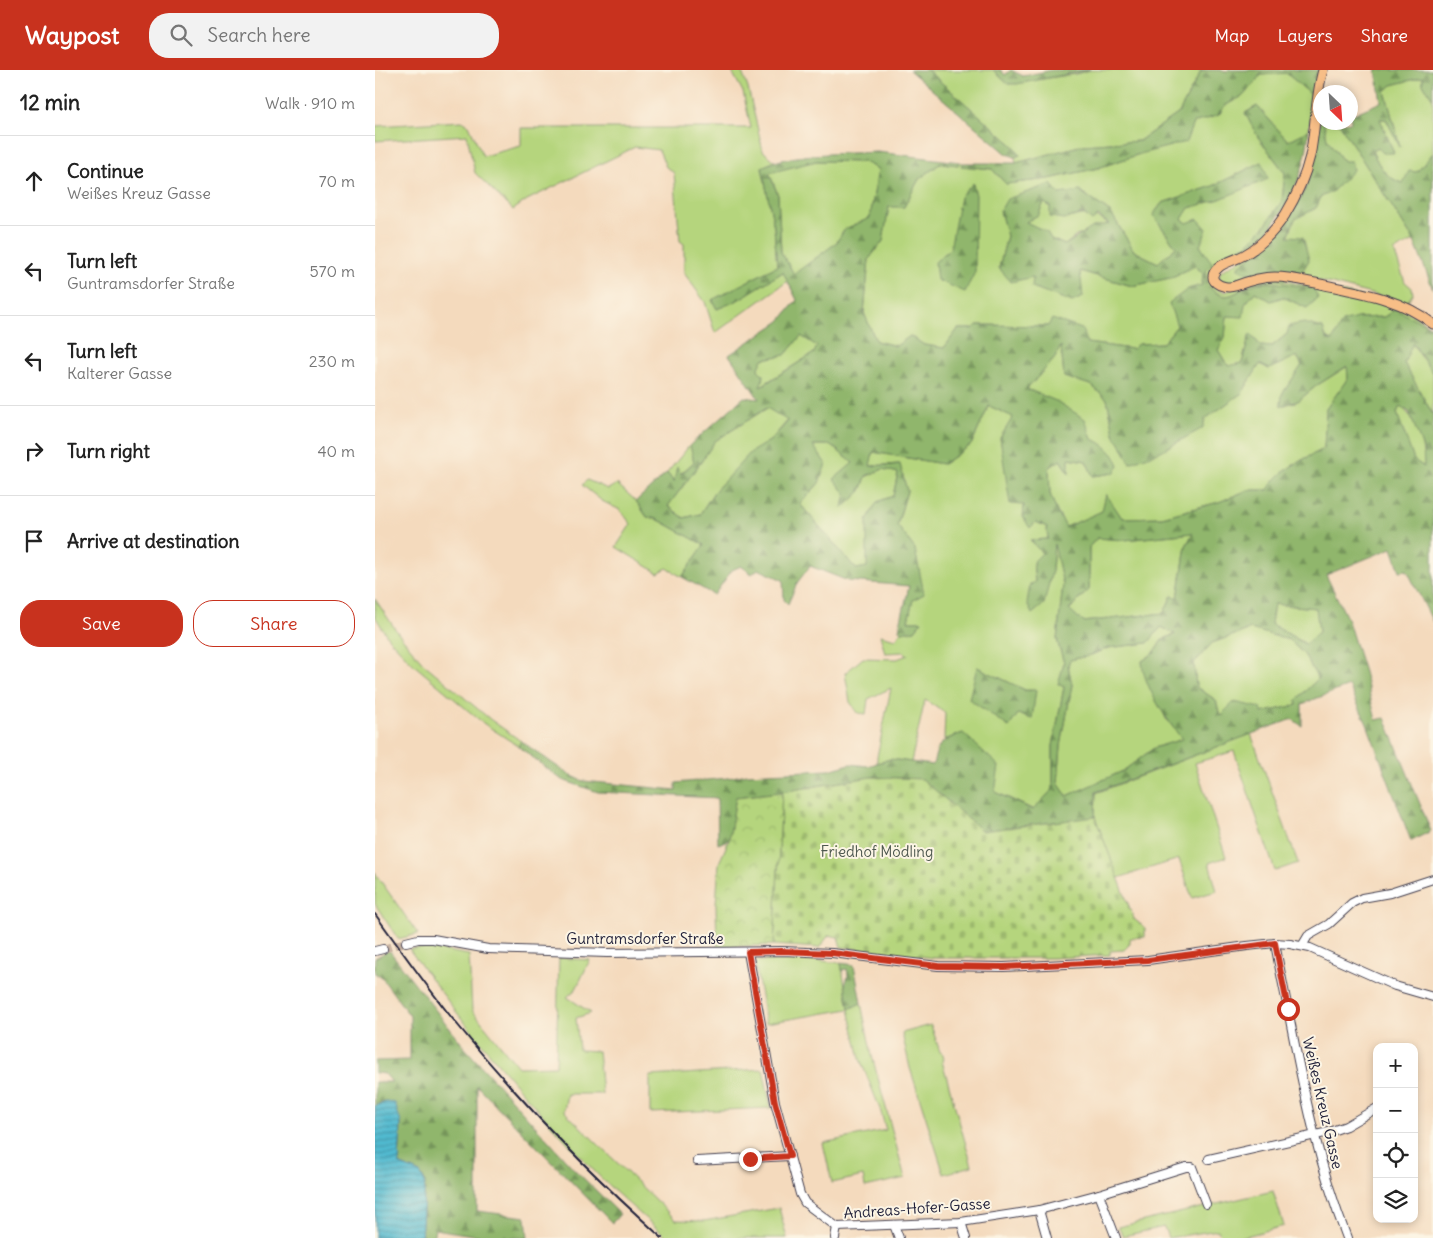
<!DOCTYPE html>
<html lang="en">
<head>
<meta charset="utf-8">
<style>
	body { margin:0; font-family:Delius,sans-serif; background:#f2f2f2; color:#222 }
	.controls { position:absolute; right:15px; bottom:15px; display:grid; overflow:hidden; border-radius:10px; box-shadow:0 2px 8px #0003 }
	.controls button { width:45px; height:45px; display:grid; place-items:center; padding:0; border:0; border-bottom:1px solid #e0e0e0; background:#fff; color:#222; font:25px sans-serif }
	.compass { position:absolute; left:938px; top:15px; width:45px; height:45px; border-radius:50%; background:#fff; box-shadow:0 2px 8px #0003; rotate:155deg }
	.stop { position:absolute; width:15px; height:15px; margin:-11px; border:4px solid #c8321e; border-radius:50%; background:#fff }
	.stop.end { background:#c8321e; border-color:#fff; box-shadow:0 1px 5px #0008 }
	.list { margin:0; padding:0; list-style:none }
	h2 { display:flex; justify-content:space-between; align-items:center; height:65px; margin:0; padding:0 20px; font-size:21px }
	h2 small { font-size:16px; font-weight:400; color:#767676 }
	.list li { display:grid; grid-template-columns:32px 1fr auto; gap:15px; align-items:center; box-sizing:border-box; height:90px; padding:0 20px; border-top:1px solid #e0e0e0 }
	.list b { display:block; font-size:19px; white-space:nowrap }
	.list p { margin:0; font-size:16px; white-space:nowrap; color:#767676 }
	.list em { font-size:16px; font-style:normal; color:#767676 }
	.actions { display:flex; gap:10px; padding:15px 20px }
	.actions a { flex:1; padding:11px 0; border:1px solid #c8321e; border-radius:20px; text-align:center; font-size:18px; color:#c8321e }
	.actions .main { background:#c8321e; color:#fff }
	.icon { flex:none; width:28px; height:28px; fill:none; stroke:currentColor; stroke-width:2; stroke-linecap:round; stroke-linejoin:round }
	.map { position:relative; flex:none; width:1058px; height:1168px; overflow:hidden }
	header { display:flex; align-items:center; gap:30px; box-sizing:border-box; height:70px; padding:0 25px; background:#c8321e; color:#fff }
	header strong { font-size:24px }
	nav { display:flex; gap:28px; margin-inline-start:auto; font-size:18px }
	.search { width:350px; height:45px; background:#f2f2f2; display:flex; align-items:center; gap:12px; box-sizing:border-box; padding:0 18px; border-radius:20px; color:#767676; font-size:19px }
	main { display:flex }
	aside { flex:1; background:#fff }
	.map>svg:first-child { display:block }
</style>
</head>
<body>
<header>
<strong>Waypost</strong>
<div class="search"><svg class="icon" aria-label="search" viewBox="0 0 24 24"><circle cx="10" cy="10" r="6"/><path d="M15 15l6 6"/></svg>Search here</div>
<nav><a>Map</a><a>Layers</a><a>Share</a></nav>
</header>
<main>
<aside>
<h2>12 min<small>Walk · 910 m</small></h2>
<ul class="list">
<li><svg class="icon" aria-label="ahead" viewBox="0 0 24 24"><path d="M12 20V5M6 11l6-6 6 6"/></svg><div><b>Continue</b><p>Weißes Kreuz Gasse</p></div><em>70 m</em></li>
<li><svg class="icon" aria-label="left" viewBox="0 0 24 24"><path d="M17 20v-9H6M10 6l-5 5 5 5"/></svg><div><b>Turn left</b><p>Guntramsdorfer Straße</p></div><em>570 m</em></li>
<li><svg class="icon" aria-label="left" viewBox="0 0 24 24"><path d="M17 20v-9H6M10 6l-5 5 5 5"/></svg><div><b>Turn left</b><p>Kalterer Gasse</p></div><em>230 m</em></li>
<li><svg class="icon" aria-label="right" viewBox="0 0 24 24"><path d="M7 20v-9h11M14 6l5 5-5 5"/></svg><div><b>Turn right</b></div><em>40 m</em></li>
<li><svg class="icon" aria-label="arrive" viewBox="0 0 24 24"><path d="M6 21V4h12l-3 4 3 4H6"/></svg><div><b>Arrive at destination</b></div></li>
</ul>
<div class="actions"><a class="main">Save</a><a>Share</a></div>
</aside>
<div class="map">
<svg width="1058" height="1168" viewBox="0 0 1058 1168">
	<defs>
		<pattern id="forest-firs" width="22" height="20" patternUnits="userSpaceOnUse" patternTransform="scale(1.25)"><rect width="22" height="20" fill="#90b66c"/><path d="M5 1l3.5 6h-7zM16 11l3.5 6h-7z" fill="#75945a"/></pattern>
		<pattern id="cemetery-stones" width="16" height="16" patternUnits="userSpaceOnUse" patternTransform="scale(1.25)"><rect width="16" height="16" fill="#b5d57d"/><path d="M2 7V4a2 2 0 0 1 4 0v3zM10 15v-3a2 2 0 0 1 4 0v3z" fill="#9bb76d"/></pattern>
		<pattern id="park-crowns" width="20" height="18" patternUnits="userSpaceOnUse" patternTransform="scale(1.25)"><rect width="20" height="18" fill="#b5d57d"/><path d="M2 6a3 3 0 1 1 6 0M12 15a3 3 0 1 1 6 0" fill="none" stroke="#9bb76d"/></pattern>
		<pattern id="water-rules" width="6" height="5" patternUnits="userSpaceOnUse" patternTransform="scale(1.25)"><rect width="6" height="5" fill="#51b9cf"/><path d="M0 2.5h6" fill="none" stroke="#4396a9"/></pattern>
	</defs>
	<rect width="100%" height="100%" fill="#fcf5e5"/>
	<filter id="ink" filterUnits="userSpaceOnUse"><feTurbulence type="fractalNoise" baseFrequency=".02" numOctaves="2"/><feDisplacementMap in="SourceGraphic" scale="10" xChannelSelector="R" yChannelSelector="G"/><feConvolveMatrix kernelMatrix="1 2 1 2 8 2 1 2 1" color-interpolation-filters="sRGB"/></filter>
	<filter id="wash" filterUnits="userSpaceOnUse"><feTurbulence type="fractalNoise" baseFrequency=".0096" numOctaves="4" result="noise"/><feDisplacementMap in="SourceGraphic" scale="20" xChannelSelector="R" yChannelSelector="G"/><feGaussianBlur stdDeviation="1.12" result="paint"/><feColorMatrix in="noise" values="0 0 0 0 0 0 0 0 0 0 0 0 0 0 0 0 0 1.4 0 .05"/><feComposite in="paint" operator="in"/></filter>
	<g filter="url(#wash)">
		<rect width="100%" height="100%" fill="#f4dabd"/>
		<g fill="#b5d57d" stroke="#6c7c5c" fill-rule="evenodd">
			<path d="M 356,0 L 366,0 L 373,18 L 388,81 L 400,91 L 387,97 L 399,157 L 402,196 L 337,230 L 342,239 L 361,231 L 408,202 L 413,211 L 340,263 L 330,232 L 309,203 L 309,174 L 305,171 L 299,103 L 291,97 L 284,80 L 260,77 L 152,130 L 138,140 L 100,103 L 92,65 L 0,71 L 0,56 L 87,51 L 94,55 L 108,86 L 146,76 L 146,58 L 376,58 L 368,22 Z"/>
			<path d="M 552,0 L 618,0 L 633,14 L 701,4 L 715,0 L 830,0 L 826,1 L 804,43 L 764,71 L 708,75 L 641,93 L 640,87 L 645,85 L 640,77 Z"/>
			<path d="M 911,3 L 938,26 L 934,60 L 913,71 L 882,36 L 870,43 L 883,67 L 910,103 L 907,131 L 889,157 L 871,175 L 850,184 L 854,187 L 888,167 L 881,174 L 847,191 L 837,215 L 843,220 L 850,222 L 878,212 L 905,210 L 990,227 L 1027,238 L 1057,257 L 1009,247 L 982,248 L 957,271 L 951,268 L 912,264 L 896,277 L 886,276 L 875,264 L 867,293 L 853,296 L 843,280 L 850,267 L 852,246 L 870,234 L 880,222 L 896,231 L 908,227 L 932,238 L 939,219 C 924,216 899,211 884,213 C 859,217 856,239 831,214 L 831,201 L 834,191 L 812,153 L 807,149 L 813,138 L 845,129 L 887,92 L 838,116 L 787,133 L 778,145 L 801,177 L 783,193 L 759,181 L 736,143 L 705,121 L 625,141 L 632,166 L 624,198 L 658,207 L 705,201 L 757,216 L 795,208 L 820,196 L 828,203 L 827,215 L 813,219 L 802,256 L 788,273 L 763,274 L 757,279 L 712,273 L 673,256 L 602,255 L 598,259 L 583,259 L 569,278 L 549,275 L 535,266 L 522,276 L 501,271 L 489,243 L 494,189 L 508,171 L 514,136 L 529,137 L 544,109 L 566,93 L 583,95 L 585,92 L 588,93 L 587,96 L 617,99 L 631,114 L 674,109 L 723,98 L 765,84 L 818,53 L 844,45 L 849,36 L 868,26 L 886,5 Z"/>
			<path d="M 1048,7 L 1048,14 L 1058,29 L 1058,83 L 1042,103 L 1028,113 C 1010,108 1005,97 997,81 L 1003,77 L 1004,49 L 1011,49 L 1024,74 L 1010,21 L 1017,15 Z"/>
			<path d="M 949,53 L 964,53 L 1039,171 L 1019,181 L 1030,212 L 1037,218 L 1038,224 L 1031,233 L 934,208 L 858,213 L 846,211 L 844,206 L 846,201 L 885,178 L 903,163 L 885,180 L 863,197 L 875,204 L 895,201 L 926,203 L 934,190 L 913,167 L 920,149 L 941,138 L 946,127 L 958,121 L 968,91 L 952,69 Z"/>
			<path d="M 441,91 L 489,92 L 503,99 L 495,148 L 470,159 L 461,173 L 419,205 L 406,182 L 403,125 L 394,102 Z"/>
			<path d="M 669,132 L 689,149 C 710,144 716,141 734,155 L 701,166 L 690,175 L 676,169 L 650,152 L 663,145 Z"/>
			<path d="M 426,266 L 443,276 L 439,283 L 384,317 L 383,300 L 387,289 L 410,285 Z"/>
			<path d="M 1037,273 L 1058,304 L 1058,345 L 1029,293 Z"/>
			<path d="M 686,274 L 689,307 L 716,315 L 732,329 L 740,367 L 830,349 L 867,323 L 885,294 L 894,299 L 922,286 L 927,296 L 907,324 L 906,336 L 923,331 L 941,316 L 973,296 L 973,308 L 951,339 L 949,379 L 919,394 L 893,420 L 873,420 L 844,432 L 787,447 L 747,448 L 731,425 L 728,441 L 691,457 L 682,442 L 675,424 L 674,398 L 685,390 L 693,402 L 694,388 L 711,391 L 718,406 L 739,403 L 717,369 L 652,319 L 680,288 Z"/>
			<path d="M 614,336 L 639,347 L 625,368 L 629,390 L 649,435 L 655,457 L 661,452 L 672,457 L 673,469 L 656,470 L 667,483 L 658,492 L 660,512 L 677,501 L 679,472 L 688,514 L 682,570 L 689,593 L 684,614 L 689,617 L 678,676 L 678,719 L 659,740 L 619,721 L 588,663 L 569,670 L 570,643 L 550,630 L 536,692 L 515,689 L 502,693 L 502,687 L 516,618 L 493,629 L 491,644 L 483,643 L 475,632 L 470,603 L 488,588 L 522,589 L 533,585 L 529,582 L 510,583 L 505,565 L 521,569 L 526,562 L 540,560 L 546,551 L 533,551 L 538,529 L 540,479 L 522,456 L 532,421 L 524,394 L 494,396 L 498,382 L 568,394 L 596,375 ZM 602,597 L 650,620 L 657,649 L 643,644 L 633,657 Z"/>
			<path d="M 1025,336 C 1043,349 1048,377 1050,397 L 1039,391 L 1022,343 Z"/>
			<path d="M 392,338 L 413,350 L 396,370 L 376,383 L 339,422 L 325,444 L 309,448 L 293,436 L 326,392 L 340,371 Z"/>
			<path d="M 315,375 L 319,392 L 305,404 L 302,398 L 299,412 L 292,403 Z"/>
			<path d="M 437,375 L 456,375 L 478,393 L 468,437 L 486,421 L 491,407 L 508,399 L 523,403 L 518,426 L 502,432 L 493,449 L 493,497 L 481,499 L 425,434 L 444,413 Z"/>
			<path d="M 212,410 L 233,419 L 242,414 L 261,431 L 272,447 L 282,449 L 329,475 L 307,507 L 292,498 L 283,503 L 241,477 L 256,454 L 245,440 L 227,431 L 207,415 Z"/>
			<path d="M 818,463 L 811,476 L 803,529 L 797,525 L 789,543 L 708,552 L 694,540 L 714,520 L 714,477 L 722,468 L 749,470 Z"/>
			<path d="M 0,529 L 23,563 L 48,593 L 116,650 L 146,671 L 143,676 L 108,653 L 39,595 L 14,569 L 0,546 Z"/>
			<path d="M 898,534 L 942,538 L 944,562 L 931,574 L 896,554 Z"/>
			<path d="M 786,557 L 801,563 L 787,570 L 779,583 L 767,591 L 791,649 L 808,669 L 779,678 L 748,701 L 692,726 L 683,713 L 686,676 L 697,615 L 693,595 L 695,590 L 716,585 L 733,578 L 773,573 Z"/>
			<path d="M 876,559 L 914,570 L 929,584 L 943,609 L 921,630 L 922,635 L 886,643 L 845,646 L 841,630 L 821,617 L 819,593 L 837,573 Z"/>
			<path d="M 876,664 L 923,793 L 900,801 L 859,681 L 820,693 L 851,787 L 834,793 L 842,821 L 817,828 L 804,789 L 743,808 L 720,747 L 721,723 Z"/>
			<path d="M 0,803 L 43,864 L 23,869 L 0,834 Z"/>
			<path d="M 56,878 L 94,885 L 97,940 L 143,997 L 181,996 L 184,888 L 215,890 L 201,919 L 192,927 L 216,943 L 201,948 L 204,980 L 223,981 L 227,1024 L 192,1024 L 189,1041 L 301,1150 L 329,1151 L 404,1138 L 412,1168 L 293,1168 C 270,1148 246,1128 225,1107 C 156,1036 92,959 34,879 Z"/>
			<path d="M 428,889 L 466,893 L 474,938 L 486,933 L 497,986 L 530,1108 L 490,1117 L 488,1106 L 457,1113 L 448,1073 L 511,1060 L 505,1039 L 485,989 L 474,939 L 391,953 L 380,893 L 381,891 Z"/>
			<path d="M 556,955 L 565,982 L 568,984 L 569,989 L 567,991 L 597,1096 L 569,1104 L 535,998 L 527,963 Z"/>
			<path d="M 388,999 L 396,1038 L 275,1043 L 275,1006 Z"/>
			<path d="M 898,1121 L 909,1156 L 863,1168 L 846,1168 L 843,1160 L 793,1168 L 789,1157 L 748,1166 L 743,1157 Z"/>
		</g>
		<g fill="url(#forest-firs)" stroke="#596c54" fill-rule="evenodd">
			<path d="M 534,0 L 552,0 L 640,77 L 645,85 L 640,87 L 632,84 Z"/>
			<path d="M 618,0 L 626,0 L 630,5 L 636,0 L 648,6 L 677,0 L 715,0 L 642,14 L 633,14 Z"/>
			<path d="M 830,0 L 844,0 L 851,2 L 854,0 L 945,0 L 938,26 L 911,3 L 886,5 L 868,26 L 849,36 L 844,45 L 818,53 L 811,72 L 765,84 L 723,98 L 674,109 L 631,114 L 617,99 L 586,96 L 588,93 L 641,93 L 708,75 L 764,71 L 804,43 L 826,1 Z"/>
			<path d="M 1001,0 L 1058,0 L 1058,29 L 1048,14 L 1048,7 L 1017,15 L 1010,21 L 1025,77 L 1011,49 L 1005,49 L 1019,83 L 1008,83 L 1003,78 L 997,81 C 1005,97 1010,108 1028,113 L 1034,101 L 1042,102 L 1058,83 L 1058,219 L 1039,171 L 964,53 L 976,52 L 976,45 L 1006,32 Z"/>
			<path d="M 882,36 L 913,71 L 934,60 C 931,95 921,125 899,152 C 896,157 892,164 887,167 C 878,175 865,181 854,187 L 849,184 L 871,175 L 889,157 L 907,131 L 910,103 L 883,67 L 870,43 Z"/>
			<path d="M 945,43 L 946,52 L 949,53 L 952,69 L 968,91 L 976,91 L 978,100 L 958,121 L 946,127 L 941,138 L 920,149 L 913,166 L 928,167 L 934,190 L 926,203 L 895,201 L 875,204 L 862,198 C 900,168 931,135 940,86 C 943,72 944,57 945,43 Z"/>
			<path d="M 502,82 L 585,92 L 584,95 L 566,93 L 544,109 L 529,137 L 514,137 L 508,171 L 494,189 L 489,243 L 501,271 L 521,276 L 535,266 L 549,275 L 569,278 L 583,259 L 598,259 L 602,255 L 673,256 L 677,249 L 707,259 L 712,273 L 757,279 L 763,274 L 788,273 L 802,256 L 794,233 L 813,219 L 827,215 L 828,203 L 820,196 L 795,208 L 757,216 L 705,201 L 708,227 L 697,232 L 657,217 L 658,207 L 636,212 L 624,198 L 632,166 L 625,141 L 632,129 L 676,114 L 684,124 L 705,121 L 736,143 L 759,181 L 783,193 L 801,177 L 778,145 L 787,133 L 838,116 L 887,92 L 893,109 L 845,129 L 814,138 L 807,149 L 812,153 L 823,149 L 832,159 L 825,176 L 838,194 L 831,201 L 831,214 C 856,239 859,217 884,213 C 900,211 923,216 939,219 L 943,228 L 932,238 L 908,227 L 896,231 L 880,222 L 870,234 L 868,247 L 852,246 L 850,267 L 843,280 L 853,296 L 867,293 L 875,264 L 886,276 L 896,277 L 912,264 L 914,256 L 929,253 L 948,258 L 951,268 L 957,271 L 967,252 L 982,248 L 1009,247 L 1020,239 L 1058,258 L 1058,304 L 1038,273 L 1029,293 L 1058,345 L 1058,552 L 1032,500 L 1025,501 L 1017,478 L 951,505 L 972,548 L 989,602 L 1001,650 L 1010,648 L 1056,761 L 1036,771 L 992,654 L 974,616 L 927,634 L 927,656 L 917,649 L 721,722 L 720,747 L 607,761 L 547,709 L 496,707 L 407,722 L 361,727 L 354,770 L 343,774 L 342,728 L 223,722 L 187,710 L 143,676 L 146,671 L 193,704 L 208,711 L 301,720 L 301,713 L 353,708 L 372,704 L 454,700 L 475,694 L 493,696 L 515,689 L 558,695 C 563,672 566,671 588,663 L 624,696 L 620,722 L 658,740 L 678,719 L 678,676 L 689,617 L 683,614 L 689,593 L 682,570 L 688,514 L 679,474 L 677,501 L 669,534 L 657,544 L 652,533 L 655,515 L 660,512 L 658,492 L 667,483 L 655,470 L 673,469 L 672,457 L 661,452 L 655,458 L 648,447 L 649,435 L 635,434 L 625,368 L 638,347 L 614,336 L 596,375 L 568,394 L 498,382 L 495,396 L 525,394 L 532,421 L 522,455 L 540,479 L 549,524 L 538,530 L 533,551 L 547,551 L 540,560 L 526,562 L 524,559 L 534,516 L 473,511 L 435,496 L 422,513 L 413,534 L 409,530 L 408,510 L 383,499 L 377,504 L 366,496 L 357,500 L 339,525 L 307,507 L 329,475 L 282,449 L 272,447 L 261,431 L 292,403 L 299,412 L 302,397 L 306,404 L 319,392 L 315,375 L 369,327 L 384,329 L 354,285 L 405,251 L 422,230 L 408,202 L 361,231 L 342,239 L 337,230 L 402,196 L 399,157 L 387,97 C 417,82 468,84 502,82 ZM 441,91 L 489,92 L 503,99 L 495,148 L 470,159 L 461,173 L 419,204 L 406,182 L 403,125 L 394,103 ZM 669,133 L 675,136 L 675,147 L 689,149 L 709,144 L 717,151 L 723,146 L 734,154 L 718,157 L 690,175 L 676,169 L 672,162 L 651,152 L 663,145 ZM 426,266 L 442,276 L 439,283 L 385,317 L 389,305 L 383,300 L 388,289 L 410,285 ZM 686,276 L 689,307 L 716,315 L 732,329 L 740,367 L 744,371 L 755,393 L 786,381 L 828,358 L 830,349 L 867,323 L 885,294 L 894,299 L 922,286 L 927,295 L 907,324 L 906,336 L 923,331 L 941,316 L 972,296 L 973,308 L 951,339 L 949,379 C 929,389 903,400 893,420 L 873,420 L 844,432 L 787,447 L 747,448 L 731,424 L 727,441 L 691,457 L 682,442 L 675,424 L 674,398 L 685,390 L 694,403 L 694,388 L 711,391 L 718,406 L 739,403 L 744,396 C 742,385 727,372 717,369 L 710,349 L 681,331 L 652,319 L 680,288 ZM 1025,336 L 1034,342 L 1048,378 L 1049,397 L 1039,390 L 1022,343 ZM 392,338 L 413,351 L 396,370 L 376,382 L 339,422 L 325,444 L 309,448 L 293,436 L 326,392 L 340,371 ZM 438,375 L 456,375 L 478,393 L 459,409 L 471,424 L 468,438 L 486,421 L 491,406 L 508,399 L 523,403 L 518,426 L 502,432 L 492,450 L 492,497 L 481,499 L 425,434 L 444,413 L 451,394 ZM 818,463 L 811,476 L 803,528 L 797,525 L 789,543 L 708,552 L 694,539 L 714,520 L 714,477 L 722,468 L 749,470 ZM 899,534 L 941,538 L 944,562 L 930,574 L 896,554 ZM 786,557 L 800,564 L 787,570 L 779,583 L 767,591 C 768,616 792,650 807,669 L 779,678 L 748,701 L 692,726 L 683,713 L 686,676 L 697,615 L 693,595 L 695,590 L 716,585 L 733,578 L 773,573 ZM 876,559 L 914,570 L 929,584 L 943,609 L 921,630 L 922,635 L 887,643 L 886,638 L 859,632 L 845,646 L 841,630 L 821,617 L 819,593 L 837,573 Z"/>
			<path d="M 598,113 L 601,125 L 600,202 L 590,222 L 562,210 L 560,192 L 575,179 L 585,127 Z"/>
			<path d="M 602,597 L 650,620 L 661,620 L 657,649 L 643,644 L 634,657 L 594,629 Z"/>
			<path d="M 14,880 L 90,978 L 198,1098 L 245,1144 L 237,1153 L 102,1016 L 102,1141 L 151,1147 L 153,1168 L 116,1168 L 60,1159 L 58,1168 L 46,1168 L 50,1111 L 45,1103 L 24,1094 L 26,1053 L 11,1032 L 0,1036 L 0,1012 L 17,1012 L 10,1004 L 0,1003 L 0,991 L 35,990 L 35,946 L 7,908 L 0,903 L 0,888 Z"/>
			<path d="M 466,893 L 479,895 L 486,933 L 474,939 L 470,915 L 473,906 L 472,899 L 467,900 Z"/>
		</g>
		<path fill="url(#cemetery-stones)" stroke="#6c7c5c" d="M 496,707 L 547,709 L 607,761 L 720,747 L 759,849 L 770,858 L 770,867 L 755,868 L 755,874 L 749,880 L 735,881 L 735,885 L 677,888 L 559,888 L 466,877 L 463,867 L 454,865 L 444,878 L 399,875 L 407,722 Z"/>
		<path fill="url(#park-crowns)" stroke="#6c7c5c" d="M 407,722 L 399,875 L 342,877 L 341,834 L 344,793 L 354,770 L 361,727 Z"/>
		<path fill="url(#water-rules)" stroke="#3a6e85" d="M 11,1032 L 20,1033 L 26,1053 L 24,1094 L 45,1103 L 50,1112 L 46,1168 L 0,1168 L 0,1036 Z"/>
	</g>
	<g filter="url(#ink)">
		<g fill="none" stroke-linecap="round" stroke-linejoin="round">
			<path stroke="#cab5a3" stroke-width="8" stroke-dasharray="8 4" stroke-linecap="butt" d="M 8,879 L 31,872"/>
			<g stroke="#423e4e" stroke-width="10">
				<g id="minor">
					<path d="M 31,872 L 43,869 L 58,869 L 113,879 L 232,883 L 407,881 L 457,883 L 563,896 L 629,897 L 773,890 L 872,876 L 900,873 L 915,874 L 935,878 L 1020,916 L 1058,927"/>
					<path d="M 900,873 C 905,901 911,928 916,955 C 930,1028 945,1099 972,1168"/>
					<path d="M 927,876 L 933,866 L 954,854 L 977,833 L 987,828 L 1015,823 L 1058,809"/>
					<path d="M 0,881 L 8,879"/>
					<path d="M 373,882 L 400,1032 L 425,1124 L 430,1133 L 462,1157 L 586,1152 L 664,1140 L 724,1124 L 811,1097 L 817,1097 L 831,1134"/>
					<path d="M 834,1089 L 954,1062 L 971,1056 L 1002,1038"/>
					<path d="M 322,1091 L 415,1086"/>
					<path d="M 724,1124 L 741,1168"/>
					<path d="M 664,1140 L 672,1168"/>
					<path d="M 586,1152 L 591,1168"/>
					<path d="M 519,1155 L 524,1168"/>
					<path d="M 460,1168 L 462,1157"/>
				</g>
			</g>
			<g stroke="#423e4e" stroke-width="11">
				<path id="major" d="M 948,0 C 940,28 941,57 935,86 C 930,107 921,127 910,145 C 899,162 882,180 863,188 C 857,191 848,193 843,198 C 829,210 847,220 860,216 C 873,211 885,207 900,207 C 915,207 930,211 945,214 C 983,222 1026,228 1058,254"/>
			</g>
			<use href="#minor" stroke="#fff" stroke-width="8"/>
			<use href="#major" stroke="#f7be87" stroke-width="9"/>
			<path stroke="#22223b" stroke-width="2" d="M 0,844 C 25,879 50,914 77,948 C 141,1027 211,1100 287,1168"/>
		</g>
	</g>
	<g fill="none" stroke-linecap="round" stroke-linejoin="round" filter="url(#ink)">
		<path stroke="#c8321e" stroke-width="6" d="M 375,1089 L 415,1086 L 400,1032 L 373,882 L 407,881 L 457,883 L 563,896 L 629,897 L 773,890 L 900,873 L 913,939"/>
	</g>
	<g text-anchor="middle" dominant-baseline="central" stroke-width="4" stroke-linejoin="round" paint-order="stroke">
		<g font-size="15" fill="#4e584f" stroke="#fcf5e5">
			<text x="502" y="781">Friedhof Mödling</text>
		</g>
		<g font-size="15" fill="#22223b" stroke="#fcf5e5">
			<text x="270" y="868">Guntramsdorfer Straße</text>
			<text transform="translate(948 1033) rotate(77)">Weißes Kreuz Gasse</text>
			<text transform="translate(542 1138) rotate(-4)">Andreas-Hofer-Gasse</text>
		</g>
	</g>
</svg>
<div class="controls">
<button>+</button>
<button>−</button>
<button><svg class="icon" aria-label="locate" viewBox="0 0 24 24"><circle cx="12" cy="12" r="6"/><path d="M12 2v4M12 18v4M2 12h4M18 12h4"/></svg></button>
<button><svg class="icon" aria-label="layers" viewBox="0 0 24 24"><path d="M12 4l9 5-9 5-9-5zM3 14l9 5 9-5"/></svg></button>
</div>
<svg class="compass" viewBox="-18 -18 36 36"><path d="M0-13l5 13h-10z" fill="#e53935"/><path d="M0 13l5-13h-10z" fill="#767676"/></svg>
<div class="stop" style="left:913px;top:939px"></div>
<div class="stop end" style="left:375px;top:1089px"></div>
</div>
</main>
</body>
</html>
